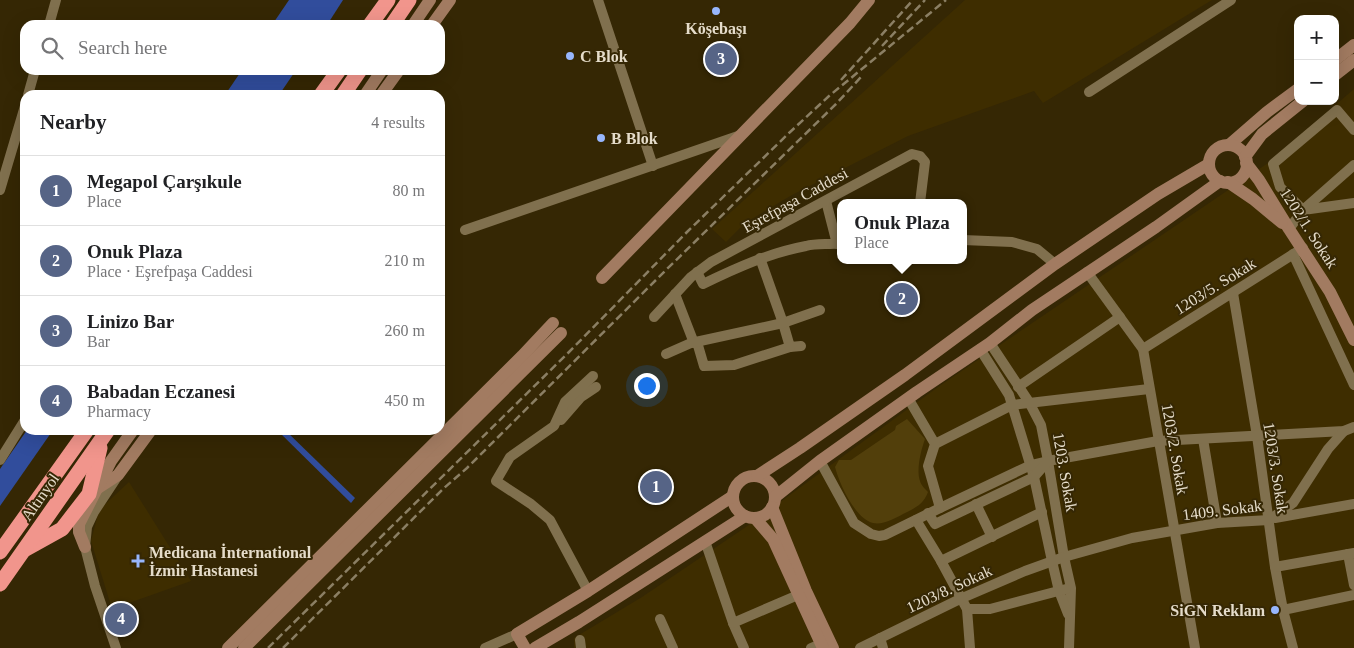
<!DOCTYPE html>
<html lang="en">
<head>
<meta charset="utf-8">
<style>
	body { margin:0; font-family:Georgia,serif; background:#f2f2f2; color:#202124 }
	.controls { position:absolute; right:15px; top:15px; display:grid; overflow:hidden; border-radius:10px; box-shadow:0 5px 20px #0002 }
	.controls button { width:45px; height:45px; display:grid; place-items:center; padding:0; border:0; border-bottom:1px solid #e0e0e0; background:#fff; color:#202124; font:25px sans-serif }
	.you { position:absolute; left:646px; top:385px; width:18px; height:18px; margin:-12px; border:4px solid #fff; border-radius:50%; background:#1a73e8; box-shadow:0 0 0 8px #1a73e833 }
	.badge { display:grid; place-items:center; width:32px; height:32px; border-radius:50%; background:#566486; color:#fff; font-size:16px; font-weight:700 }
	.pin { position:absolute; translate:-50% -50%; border:2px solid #fff; box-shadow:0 1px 5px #0006 }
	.popup { position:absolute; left:837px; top:199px; width:130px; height:65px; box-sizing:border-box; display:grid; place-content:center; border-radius:10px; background:#fff; filter:drop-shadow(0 1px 4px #0005); font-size:16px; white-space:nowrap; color:#757577 }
	.popup b { font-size:19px; color:#202124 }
	.popup::after { content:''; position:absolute; left:50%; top:100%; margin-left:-10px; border:10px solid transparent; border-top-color:#fff }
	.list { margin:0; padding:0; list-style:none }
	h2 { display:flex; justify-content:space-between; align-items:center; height:65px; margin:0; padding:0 20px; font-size:21px }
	h2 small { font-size:16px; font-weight:400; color:#757577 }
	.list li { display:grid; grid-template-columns:32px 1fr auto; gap:15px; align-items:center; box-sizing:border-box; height:70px; padding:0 20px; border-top:1px solid #e0e0e0 }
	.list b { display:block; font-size:19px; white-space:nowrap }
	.list p { margin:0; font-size:16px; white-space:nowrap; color:#757577 }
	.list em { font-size:16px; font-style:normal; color:#757577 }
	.icon { flex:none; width:28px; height:28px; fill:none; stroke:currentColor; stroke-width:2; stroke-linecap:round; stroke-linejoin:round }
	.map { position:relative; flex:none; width:1354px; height:648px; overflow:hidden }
	.search { position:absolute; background:#fff; box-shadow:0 5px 20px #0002; left:20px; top:20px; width:425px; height:55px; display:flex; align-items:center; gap:12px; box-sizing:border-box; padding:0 18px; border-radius:15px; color:#757577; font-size:19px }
	.panel { position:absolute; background:#fff; box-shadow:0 5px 20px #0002; left:20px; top:90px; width:425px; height:345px; border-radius:15px }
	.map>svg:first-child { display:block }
</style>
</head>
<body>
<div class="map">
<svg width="1354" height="648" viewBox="0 0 1354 648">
	<rect width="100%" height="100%" fill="#352704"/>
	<g fill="#3e2d00">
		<path d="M 965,0 L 1212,0 L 1043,103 L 1034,91 L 908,136 L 792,195 L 745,223 L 726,242 L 712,229 Z"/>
		<path d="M 1354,89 L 1354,648 L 574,648 L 574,638 L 642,597 L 743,529 L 938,387 L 1268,163 Z"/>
		<path d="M 129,482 L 191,581 L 112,609 L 91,541 L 99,510 Z"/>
	</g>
	<path fill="#523f0b" d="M 907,419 L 925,439 C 921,450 916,470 920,481 C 921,485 925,489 928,492 C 923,505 915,508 903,514 C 894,519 883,525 873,523 C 855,519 839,483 835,467 L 839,460 L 851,460 L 895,430 L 896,426 Z"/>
	<g fill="#314d9c">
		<path d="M 289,0 L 343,0 L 327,25 L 272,25 Z"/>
		<path d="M 242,70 L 296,70 L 279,95 L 225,95 Z"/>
		<path d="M 27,430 L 53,430 L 0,506 L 0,469 Z"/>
		<path d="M 277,430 L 285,430 L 355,498 L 351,503 Z"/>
	</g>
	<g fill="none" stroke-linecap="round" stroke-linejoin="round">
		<g stroke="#80704e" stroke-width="10">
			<path d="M 598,0 L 653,166"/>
			<path d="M 49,25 L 56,0"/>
			<path d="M 1089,92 L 1231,0"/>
			<path d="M 28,95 L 35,70"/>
			<path d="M 1354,130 L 1337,110 L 1273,164 L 1280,187 L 1303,210 L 1354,203"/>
			<path d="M 0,190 L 25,106"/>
			<path d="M 826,201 L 837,244"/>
			<path d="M 1289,229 L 1303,210 L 1354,165"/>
			<path d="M 465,230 L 738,136"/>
			<path d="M 963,240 L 1012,242 L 1037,249 L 1055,264"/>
			<path d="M 1293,254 L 1354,385"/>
			<path d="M 760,258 L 783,323 L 790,347 L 801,346"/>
			<path d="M 697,272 L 703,284 C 736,268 769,253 806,246 C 817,243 829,245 841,243"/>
			<path d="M 1087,272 L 1143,349 L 1195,648"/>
			<path d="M 1233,293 L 1257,436 L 1275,567 L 1283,610 L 1293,648"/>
			<path d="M 675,294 L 694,343"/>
			<path d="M 654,317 L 691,277 L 711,262 L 912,154 L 920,156 L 925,162 L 920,203"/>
			<path d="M 697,342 L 704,366 L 734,365 L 790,347"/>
			<path d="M 990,343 L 1029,402 L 1041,425 L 1048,461 L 1064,557 L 1071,588 L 1069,648"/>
			<path d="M 980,349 L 1009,395 L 1034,477 L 1052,561 L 1059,591 L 1068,614"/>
			<path d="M 1143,349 L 1303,248"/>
			<path d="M 666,354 L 691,343 L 783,323 L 820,310"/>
			<path d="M 1018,387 L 1120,317"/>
			<path d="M 561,420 L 581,397 L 596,387"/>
			<path d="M 1203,439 L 1217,523"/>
			<path d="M 935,444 L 1012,405 L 1149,389"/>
			<path d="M 0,460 L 25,420"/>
			<path d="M 820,461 L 854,523 L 871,534 L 879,536 L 885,535 L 940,508 L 928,466 L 935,444 L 908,398"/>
			<path d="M 976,504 L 992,537"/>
			<path d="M 940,508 L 1031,465 L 1048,461 L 1158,441 L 1344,431 L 1354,427"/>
			<path d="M 928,513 L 935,524 L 1034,477 L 1048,461"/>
			<path d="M 1275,518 L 1354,504"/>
			<path d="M 916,520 L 941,561 L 967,609 L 970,648"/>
			<path d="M 705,541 L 733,623 L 744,648"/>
			<path d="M 1348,554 L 1354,585"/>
			<path d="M 941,561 L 1042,512"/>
			<path d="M 1275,567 L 1354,553"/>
			<path d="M 588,591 L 550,520 L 531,504 L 496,481 L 510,457 L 554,426 L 565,402 L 593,376"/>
			<path d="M 967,609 L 990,609 L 1066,589"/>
			<path d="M 1283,610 L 1354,595"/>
			<path d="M 660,619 L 673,648"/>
			<path d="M 733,623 L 798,595"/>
			<path d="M 880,638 L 883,648"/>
			<path d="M 580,640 L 581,648"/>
			<path d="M 116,648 L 95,586 L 85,547 L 87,527 L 94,512 L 117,477"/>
			<path d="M 485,648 L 517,634"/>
			<path d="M 811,648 L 828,641"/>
			<path d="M 860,648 L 960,599 L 1025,571 L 1064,557 L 1132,538 L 1217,523 L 1269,520 L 1293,503 L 1328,449 L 1344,431"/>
		</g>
		<g stroke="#a27b61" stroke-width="12">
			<path d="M 413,25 L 430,0"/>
			<path d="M 432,25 L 450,0"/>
			<path d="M 1335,60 L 1354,45"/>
			<path d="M 1335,75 L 1354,60"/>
			<path d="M 365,95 L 382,70"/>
			<path d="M 381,95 L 399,70"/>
			<path d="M 1229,145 L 1267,112 L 1298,89"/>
			<circle cx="1228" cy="164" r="19"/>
			<path d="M 1245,157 L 1262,134 L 1303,101"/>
			<path d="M 1246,163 L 1259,180 L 1289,229 L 1330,292 L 1354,340"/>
			<path d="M 1228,182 L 1253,199 L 1282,223"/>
			<path d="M 602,278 L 850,23 L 869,0"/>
			<circle cx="754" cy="497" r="21"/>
			<path d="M 757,476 L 800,448 L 905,375 L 1055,264 L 1158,194 L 1209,164"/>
			<path d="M 98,488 L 118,475 L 151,430"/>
			<path d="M 775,497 L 820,461 L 917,392 L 990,343 L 1032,310 L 1156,227 L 1220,181"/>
			<path d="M 772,507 L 806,591 L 833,648"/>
			<path d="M 755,518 L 773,539 L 823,648"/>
			<path d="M 85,547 L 79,532 L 79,524 L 111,461 L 133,430"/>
			<path d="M 228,648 L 522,356 L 553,323"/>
			<path d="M 244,648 L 561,333"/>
			<path d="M 525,648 L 517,634 L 588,591 L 733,496"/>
			<path d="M 535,648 L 579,622 L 745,516"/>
		</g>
		<g stroke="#f1958c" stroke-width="15">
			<path d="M 370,25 L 388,0"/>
			<path d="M 392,25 L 409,0"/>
			<path d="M 321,95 L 339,70"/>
			<path d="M 343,95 L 360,70"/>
			<path d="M 26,549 L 62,529 L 89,494 L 100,448"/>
			<path d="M 0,552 L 87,430"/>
			<path d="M 0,584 L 108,430"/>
		</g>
		<g stroke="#8b7f64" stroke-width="2.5" stroke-dasharray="8 4" stroke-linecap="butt">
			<path d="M 882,46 L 925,0"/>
			<path d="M 841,80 L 913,0"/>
			<path d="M 268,648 L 569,352 L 687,232 L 789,133 L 829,96 L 946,0"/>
			<path d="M 283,648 L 444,488 L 467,468 L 667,269 L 836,104 L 861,77"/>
		</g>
	</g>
	<g fill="#97b6fd" stroke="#352704" stroke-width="2">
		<circle cx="716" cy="11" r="5"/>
		<circle cx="570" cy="56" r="5"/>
		<circle cx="601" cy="138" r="5"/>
		<path d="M135.5 553.5h5v5h5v5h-5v5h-5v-5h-5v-5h5z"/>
		<circle cx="1275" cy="610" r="5"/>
	</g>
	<g text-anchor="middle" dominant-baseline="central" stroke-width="4" stroke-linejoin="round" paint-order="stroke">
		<g font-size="16" font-weight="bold" fill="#e5dcca" stroke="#352704" text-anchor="start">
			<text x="716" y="28" text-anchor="middle">Köşebaşı</text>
			<text x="580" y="56">C Blok</text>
			<text x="611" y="138">B Blok</text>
			<text x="149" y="552">Medicana İnternational<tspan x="149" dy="18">İzmir Hastanesi</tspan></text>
			<text x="1265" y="610" text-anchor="end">SiGN Reklam</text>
		</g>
		<g font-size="16" fill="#e5dcca" stroke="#352704">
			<text transform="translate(795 200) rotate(-29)">Eşrefpaşa Caddesi</text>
			<text transform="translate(1309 228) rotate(57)">1202/1. Sokak</text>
			<text transform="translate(1215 286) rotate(-32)">1203/5. Sokak</text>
			<text transform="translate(1175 449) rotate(80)">1203/2. Sokak</text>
			<text transform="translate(1276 468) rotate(81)">1203/3. Sokak</text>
			<text transform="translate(1065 472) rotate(80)">1203. Sokak</text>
			<text transform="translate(40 497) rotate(-55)">Altınyol</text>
			<text transform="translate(1222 510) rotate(-7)">1409. Sokak</text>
			<text transform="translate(949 589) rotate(-25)">1203/8. Sokak</text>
		</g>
	</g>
</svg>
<div class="controls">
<button>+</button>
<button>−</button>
</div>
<div class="you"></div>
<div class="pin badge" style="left:656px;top:487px">1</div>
<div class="pin badge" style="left:902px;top:299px">2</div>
<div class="popup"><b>Onuk Plaza</b>Place</div>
<div class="pin badge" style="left:721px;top:59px">3</div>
<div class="pin badge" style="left:121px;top:619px">4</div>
<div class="search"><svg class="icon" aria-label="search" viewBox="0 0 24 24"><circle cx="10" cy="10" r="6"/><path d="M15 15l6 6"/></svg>Search here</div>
<section class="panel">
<h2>Nearby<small>4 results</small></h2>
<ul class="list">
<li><span class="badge">1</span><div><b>Megapol Çarşıkule</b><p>Place</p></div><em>80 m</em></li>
<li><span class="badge">2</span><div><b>Onuk Plaza</b><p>Place · Eşrefpaşa Caddesi</p></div><em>210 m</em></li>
<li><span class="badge">3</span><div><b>Linizo Bar</b><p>Bar</p></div><em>260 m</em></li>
<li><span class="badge">4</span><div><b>Babadan Eczanesi</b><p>Pharmacy</p></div><em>450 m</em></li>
</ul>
</section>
</div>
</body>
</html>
